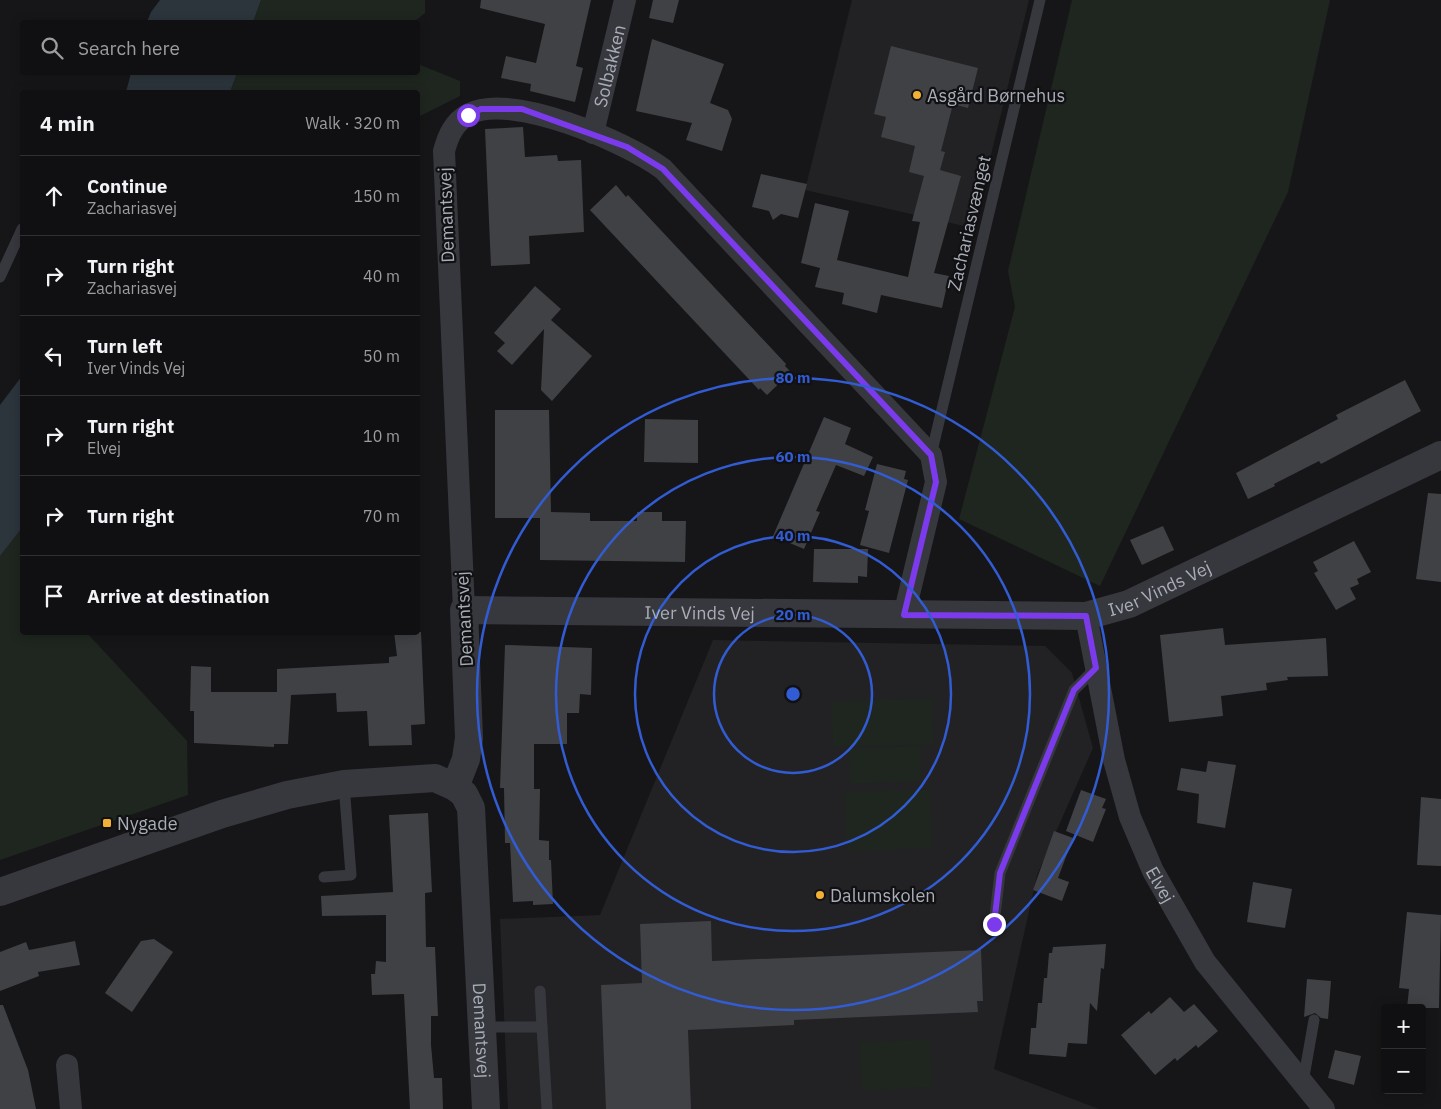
<!DOCTYPE html>
<html lang="en">
<head>
<meta charset="utf-8">
<style>
	body { margin:0; font-family:"IBM Plex Sans",sans-serif; background:#1e1e20; color:#f1f3f6 }
	.controls { position:absolute; right:15px; bottom:15px; display:grid; overflow:hidden; border-radius:5px; box-shadow:0 2px 12px #0003 }
	.controls button { width:45px; height:45px; display:grid; place-items:center; padding:0; border:0; border-bottom:1px solid #303032; background:#101012; color:#f1f3f6; font:25px sans-serif }
	.stop { position:absolute; width:15px; height:15px; margin:-11px; border:4px solid #7c3aed; border-radius:50%; background:#fff }
	.stop.end { background:#7c3aed; border-color:#fff; box-shadow:0 1px 5px #0008 }
	.list { margin:0; padding:0; list-style:none }
	h2 { display:flex; justify-content:space-between; align-items:center; height:65px; margin:0; padding:0 20px; font-size:21px }
	h2 small { font-size:16px; font-weight:400; color:#9c9d9f }
	.list li { display:grid; grid-template-columns:32px 1fr auto; gap:15px; align-items:center; box-sizing:border-box; height:80px; padding:0 20px; border-top:1px solid #303032 }
	.list b { display:block; font-size:19px; white-space:nowrap }
	.list p { margin:0; font-size:16px; white-space:nowrap; color:#9c9d9f }
	.list em { font-size:16px; font-style:normal; color:#9c9d9f }
	.icon { flex:none; width:28px; height:28px; fill:none; stroke:currentColor; stroke-width:2; stroke-linecap:round; stroke-linejoin:round }
	.map { position:relative; flex:none; width:1441px; height:1109px; overflow:hidden }
	.search { position:absolute; background:#101012; box-shadow:0 2px 12px #0003; left:20px; top:20px; width:400px; height:55px; display:flex; align-items:center; gap:12px; box-sizing:border-box; padding:0 18px; border-radius:5px; color:#9c9d9f; font-size:19px }
	.panel { position:absolute; background:#101012; box-shadow:0 2px 12px #0003; left:20px; top:90px; width:400px; height:545px; border-radius:5px }
	.map>svg:first-child { display:block }
</style>
</head>
<body>
<div class="map">
<svg width="1441" height="1109" viewBox="0 0 1441 1109">
	<rect width="100%" height="100%" fill="#161618"/>
	<g fill="#222225">
		<path d="M 852,0 L 1029,0 L 973,228 L 805,190 Z"/>
		<path d="M 713,640 L 1045,646 L 1072,673 L 1093,748 L 1037,875 L 994,1069 L 1099,1109 L 508,1109 L 500,919 L 600,915 Z"/>
	</g>
	<g fill="#1e261f">
		<path d="M 261,0 L 425,0 L 425,13 L 414,22 L 253,22 Z"/>
		<path d="M 1072,0 L 1330,0 L 1288,192 L 1100,586 L 959,519 L 1015,307 L 1008,271 Z"/>
		<path d="M 418,64 L 460,81 L 460,96 L 418,117 L 418,92 L 230,92 L 237,73 L 418,72 Z"/>
		<path d="M 22,528 L 22,632 L 87,633 L 187,741 L 188,795 L 0,860 L 0,556 Z"/>
		<path d="M 932,698 L 934,744 L 833,747 L 831,702 Z"/>
		<path d="M 920,746 L 921,781 L 850,784 L 849,749 Z"/>
		<path d="M 930,789 L 932,848 L 847,851 L 845,792 Z"/>
		<path d="M 930,1039 L 932,1087 L 862,1091 L 860,1043 Z"/>
	</g>
	<g fill="#2c353c">
		<path d="M 160,0 L 261,0 L 253,22 L 147,22 L 151,12 Z"/>
		<path d="M 131,73 L 131,72 L 237,73 L 230,92 L 126,92 Z"/>
		<path d="M 22,376 L 22,528 L 0,556 L 0,405 Z"/>
	</g>
	<g fill="#404145">
		<path d="M 481,0 L 591,0 L 576,66 L 583,68 L 575,102 L 530,91 L 531,84 L 501,78 L 506,56 L 536,63 L 545,24 L 480,8 Z"/>
		<path d="M 653,0 L 679,0 L 673,23 L 649,18 Z"/>
		<path d="M 652,39 L 724,64 L 710,103 L 728,110 L 732,119 L 722,151 L 686,140 L 692,123 L 636,111 Z"/>
		<path d="M 891,46 L 978,68 L 968,108 L 953,104 L 941,151 L 945,152 L 940,170 L 961,176 L 934,273 L 949,276 L 942,308 L 881,295 L 877,313 L 842,304 L 844,293 L 815,287 L 820,268 L 801,263 L 815,203 L 849,211 L 837,260 L 908,277 L 920,222 L 912,221 L 924,176 L 909,172 L 915,146 L 881,137 L 886,117 L 874,114 Z"/>
		<path d="M 523,127 L 525,157 L 557,155 L 558,161 L 581,160 L 584,232 L 529,236 L 530,264 L 491,266 L 485,129 Z"/>
		<path d="M 761,174 L 807,184 L 798,218 L 781,214 L 773,220 L 769,211 L 752,207 Z"/>
		<path d="M 616,185 L 626,197 L 628,195 L 786,364 L 785,366 L 791,372 L 767,395 L 760,388 L 759,390 L 590,210 Z"/>
		<path d="M 535,286 L 561,309 L 551,320 L 592,356 L 552,401 L 541,390 L 544,329 L 512,365 L 497,351 L 505,343 L 494,333 Z"/>
		<path d="M 1405,380 L 1421,411 L 1321,464 L 1319,461 L 1274,484 L 1275,486 L 1248,499 L 1236,473 L 1338,419 L 1336,415 Z"/>
		<path d="M 495,410 L 549,410 L 551,512 L 590,513 L 590,521 L 637,521 L 637,512 L 662,512 L 662,521 L 686,521 L 685,562 L 540,560 L 540,518 L 495,518 Z"/>
		<path d="M 824,417 L 851,428 L 845,444 L 873,457 L 864,476 L 836,465 L 816,511 L 820,512 L 804,549 L 773,536 Z"/>
		<path d="M 645,419 L 698,420 L 698,463 L 644,462 Z"/>
		<path d="M 877,464 L 906,471 L 904,479 L 908,480 L 889,553 L 860,545 L 869,511 L 865,510 Z"/>
		<path d="M 1428,493 L 1441,494 L 1441,582 L 1416,579 Z"/>
		<path d="M 1163,526 L 1174,550 L 1142,565 L 1130,540 Z"/>
		<path d="M 1354,541 L 1371,572 L 1357,579 L 1359,584 L 1350,588 L 1356,599 L 1336,610 L 1314,573 L 1318,571 L 1313,562 Z"/>
		<path d="M 814,549 L 868,549 L 867,577 L 858,576 L 858,583 L 813,582 Z"/>
		<path d="M 1223,628 L 1225,645 L 1326,638 L 1328,676 L 1287,677 L 1288,680 L 1266,683 L 1267,690 L 1221,696 L 1223,716 L 1169,722 L 1160,635 Z"/>
		<path d="M 394,632 L 421,632 L 425,724 L 411,725 L 412,745 L 369,746 L 367,711 L 337,712 L 336,693 L 291,695 L 288,744 L 274,744 L 274,747 L 194,743 L 194,711 L 190,711 L 191,666 L 211,667 L 211,692 L 277,692 L 277,669 L 389,663 L 389,657 L 397,656 Z"/>
		<path d="M 505,645 L 592,648 L 591,695 L 580,694 L 579,713 L 567,713 L 567,744 L 534,744 L 534,789 L 540,789 L 539,840 L 549,841 L 549,860 L 551,860 L 553,904 L 533,905 L 533,901 L 513,902 L 510,843 L 505,843 L 504,788 L 500,788 Z"/>
		<path d="M 1208,761 L 1236,765 L 1225,828 L 1197,823 L 1199,794 L 1177,790 L 1181,768 L 1206,772 Z"/>
		<path d="M 1081,790 L 1106,799 L 1102,808 L 1106,809 L 1093,842 L 1066,831 Z"/>
		<path d="M 1421,797 L 1441,799 L 1441,866 L 1417,865 Z"/>
		<path d="M 428,813 L 432,892 L 425,893 L 426,947 L 435,947 L 438,1016 L 431,1016 L 431,1045 L 434,1078 L 442,1078 L 443,1109 L 410,1109 L 404,994 L 372,995 L 371,974 L 375,974 L 376,961 L 386,962 L 386,915 L 322,916 L 321,896 L 393,892 L 389,815 Z"/>
		<path d="M 1054,831 L 1073,838 L 1058,878 L 1069,882 L 1062,901 L 1033,890 Z"/>
		<path d="M 1253,882 L 1292,889 L 1285,928 L 1247,922 Z"/>
		<path d="M 1407,912 L 1441,915 L 1439,1008 L 1407,1008 L 1409,989 L 1399,988 Z"/>
		<path d="M 711,921 L 712,961 L 981,950 L 983,1001 L 977,1001 L 978,1012 L 794,1020 L 794,1025 L 688,1030 L 691,1109 L 606,1109 L 601,985 L 642,983 L 640,924 Z"/>
		<path d="M 154,939 L 173,952 L 132,1012 L 105,993 L 141,941 Z"/>
		<path d="M 75,941 L 80,965 L 38,972 L 39,976 L 0,991 L 0,952 L 26,942 L 29,950 Z"/>
		<path d="M 1106,944 L 1104,969 L 1101,968 L 1097,1011 L 1090,1003 L 1087,1044 L 1068,1043 L 1066,1057 L 1029,1054 L 1031,1028 L 1036,1028 L 1038,1003 L 1042,1003 L 1044,978 L 1047,978 L 1049,953 L 1052,953 L 1053,947 Z"/>
		<path d="M 1307,979 L 1331,981 L 1328,1019 L 1321,1018 L 1315,1013 L 1304,1017 Z"/>
		<path d="M 1170,997 L 1184,1012 L 1194,1004 L 1218,1031 L 1198,1048 L 1196,1045 L 1177,1061 L 1175,1058 L 1155,1075 L 1121,1035 L 1149,1011 L 1151,1014 Z"/>
		<path d="M 0,1005 L 3,1005 L 28,1070 L 36,1109 L 0,1109 Z"/>
		<path d="M 1335,1050 L 1361,1056 L 1354,1085 L 1328,1078 Z"/>
	</g>
	<g fill="none" stroke-linecap="round" stroke-linejoin="round">
		<g stroke="#37383d" stroke-width="11">
			<path d="M 0,277 L 22,229"/>
			<path d="M 931,455 L 1040,0"/>
			<path d="M 324,877 L 351,875 L 344,784"/>
			<path d="M 994,924 L 1000,873 L 1074,690 L 1096,668"/>
			<path d="M 540,991 L 542,1027"/>
			<path d="M 482,1027 L 542,1027 L 547,1109"/>
			<path d="M 1303,1082 L 1314,1020"/>
		</g>
		<g stroke="#37383d" stroke-width="22">
			<path id="s1" d="M 593,133 L 625,0"/>
			<path d="M 464,610 L 444,151 C 448,136 454,122 469,114 C 512,92 626,142 663,169 L 931,455 L 936,482 L 904,615"/>
			<path id="s2" d="M 1086,616 L 1114,760 L 1130,817 L 1153,871 L 1205,962 L 1324,1109"/>
			<path d="M 67,1065 L 71,1109"/>
		</g>
		<g stroke="#37383d" stroke-width="28">
			<path id="s3" d="M 455,787 L 466,759 L 469,738 L 464,610 L 1086,616 L 1129,604 L 1441,455"/>
			<path id="s4" d="M 0,892 L 222,814 L 287,795 L 344,784 L 435,778 L 455,787 L 464,794 L 471,808 L 486,1109"/>
		</g>
	</g>
	<g fill="none" stroke-linecap="round" stroke-linejoin="round">
		<path stroke="#7c3aed" stroke-width="6" d="M 468,115 L 481,109 L 522,109 L 627,147 L 663,169 L 931,455 L 936,482 L 904,615 L 1086,616 L 1096,668 L 1074,690 L 1000,873 L 994,924"/>
	</g>
	<g fill="none" stroke="#325cd3" stroke-width="2.5">
		<circle cx="793" cy="694" r="79"/>
		<circle cx="793" cy="694" r="158"/>
		<circle cx="793" cy="694" r="237"/>
		<circle cx="793" cy="694" r="316"/>
	</g>
	<g fill="#f2b134" stroke="#111113" stroke-width="2">
		<circle cx="917" cy="95" r="5"/>
		<rect x="102" y="818" width="10" height="10" rx="2.5"/>
		<circle cx="820" cy="895" r="5"/>
	</g>
	<g text-anchor="middle" dominant-baseline="central" stroke-width="4.5" stroke-linejoin="round" paint-order="stroke">
		<g font-size="18" fill="#a8adb8" stroke="#111113">
			<text stroke="none"><textPath href="#s1" startOffset="69">Solbakken</textPath></text>
			<text transform="translate(446 215) rotate(-92)">Demantsvej</text>
			<text transform="translate(969 223) rotate(-77)">Zachariasvænget</text>
			<text stroke="none"><textPath href="#s3" startOffset="880">Iver Vinds Vej</textPath></text>
			<text stroke="none"><textPath href="#s3" startOffset="415">Iver Vinds Vej</textPath></text>
			<text transform="translate(464 619) rotate(-93)">Demantsvej</text>
			<text stroke="none"><textPath href="#s2" startOffset="280">Elvej</textPath></text>
			<text stroke="none"><textPath href="#s4" startOffset="724">Demantsvej</textPath></text>
		</g>
		<g font-size="18" fill="#a8adb8" stroke="#111113" text-anchor="start">
			<text x="927" y="95">Asgård Børnehus</text>
			<text x="117" y="823">Nygade</text>
			<text x="830" y="895">Dalumskolen</text>
		</g>
	</g>
	<circle cx="793" cy="694" r="8" fill="#325cd3" stroke="#111113" stroke-width="2.5"/>
	<g font-size="15" text-anchor="middle" font-weight="bold" fill="#325cd3" stroke="#111113" stroke-width="4.5" stroke-linejoin="round" paint-order="stroke">
		<text x="793" y="383">80 m</text>
		<text x="793" y="462">60 m</text>
		<text x="793" y="541">40 m</text>
		<text x="793" y="620">20 m</text>
	</g>
</svg>
<div class="controls">
<button>+</button>
<button>−</button>
</div>
<div class="stop" style="left:468px;top:115px"></div>
<div class="stop end" style="left:994px;top:924px"></div>
<div class="search"><svg class="icon" aria-label="search" viewBox="0 0 24 24"><circle cx="10" cy="10" r="6"/><path d="M15 15l6 6"/></svg>Search here</div>
<section class="panel">
<h2>4 min<small>Walk · 320 m</small></h2>
<ul class="list">
<li><svg class="icon" aria-label="ahead" viewBox="0 0 24 24"><path d="M12 20V5M6 11l6-6 6 6"/></svg><div><b>Continue</b><p>Zachariasvej</p></div><em>150 m</em></li>
<li><svg class="icon" aria-label="right" viewBox="0 0 24 24"><path d="M7 20v-9h11M14 6l5 5-5 5"/></svg><div><b>Turn right</b><p>Zachariasvej</p></div><em>40 m</em></li>
<li><svg class="icon" aria-label="left" viewBox="0 0 24 24"><path d="M17 20v-9H6M10 6l-5 5 5 5"/></svg><div><b>Turn left</b><p>Iver Vinds Vej</p></div><em>50 m</em></li>
<li><svg class="icon" aria-label="right" viewBox="0 0 24 24"><path d="M7 20v-9h11M14 6l5 5-5 5"/></svg><div><b>Turn right</b><p>Elvej</p></div><em>10 m</em></li>
<li><svg class="icon" aria-label="right" viewBox="0 0 24 24"><path d="M7 20v-9h11M14 6l5 5-5 5"/></svg><div><b>Turn right</b></div><em>70 m</em></li>
<li><svg class="icon" aria-label="arrive" viewBox="0 0 24 24"><path d="M6 21V4h12l-3 4 3 4H6"/></svg><div><b>Arrive at destination</b></div></li>
</ul>
</section>
</div>
</body>
</html>
